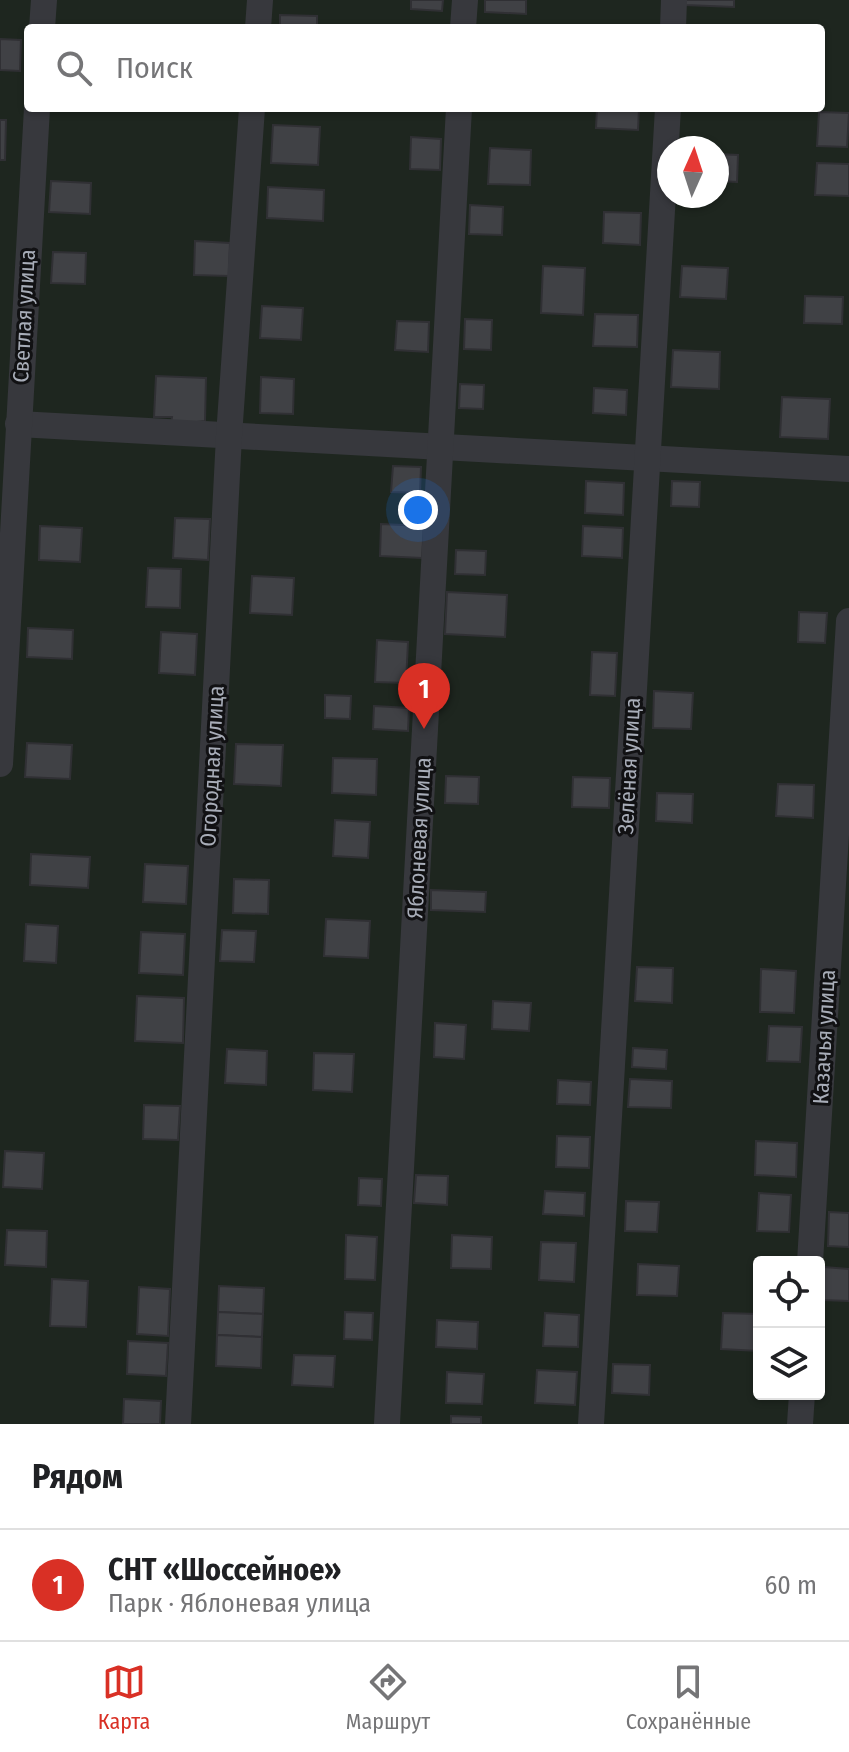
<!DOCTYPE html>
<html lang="ru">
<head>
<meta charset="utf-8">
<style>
	body { margin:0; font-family:"Fira Sans Condensed",sans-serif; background:#f2f2f2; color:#202124 }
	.controls { position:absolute; right:24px; bottom:24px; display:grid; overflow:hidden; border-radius:8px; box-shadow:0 2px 6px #0004 }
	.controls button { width:72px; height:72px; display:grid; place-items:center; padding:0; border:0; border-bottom:2px solid #e0e0e0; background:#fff; color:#202124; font:40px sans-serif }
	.compass { position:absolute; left:657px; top:136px; width:72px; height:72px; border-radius:50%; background:#fff; box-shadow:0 2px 6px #0004; rotate:3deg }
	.you { position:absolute; left:418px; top:510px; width:28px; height:28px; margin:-20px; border:6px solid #fff; border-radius:50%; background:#1a73e8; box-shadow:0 0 0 12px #1a73e833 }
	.badge { display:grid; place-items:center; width:52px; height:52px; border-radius:50%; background:#d93025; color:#fff; font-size:26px; font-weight:700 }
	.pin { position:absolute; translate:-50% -66px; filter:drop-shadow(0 2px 4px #0008) }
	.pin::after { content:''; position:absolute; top:42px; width:28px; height:24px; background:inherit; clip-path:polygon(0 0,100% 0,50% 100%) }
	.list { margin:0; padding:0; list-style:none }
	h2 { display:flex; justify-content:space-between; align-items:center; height:104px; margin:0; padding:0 32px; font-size:34px }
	h2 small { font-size:26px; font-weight:400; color:#757577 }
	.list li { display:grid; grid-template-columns:52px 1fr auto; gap:24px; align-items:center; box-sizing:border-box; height:112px; padding:0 32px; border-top:2px solid #e0e0e0 }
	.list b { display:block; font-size:30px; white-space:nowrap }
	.list p { margin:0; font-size:26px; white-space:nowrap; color:#757577 }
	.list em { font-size:26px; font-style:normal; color:#757577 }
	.icon { flex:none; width:44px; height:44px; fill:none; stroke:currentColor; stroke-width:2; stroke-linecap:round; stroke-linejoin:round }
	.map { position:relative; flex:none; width:849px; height:1424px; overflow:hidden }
	.search { position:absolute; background:#fff; box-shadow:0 2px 6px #0004; left:24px; right:24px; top:24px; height:88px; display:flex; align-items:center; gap:20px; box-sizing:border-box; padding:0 28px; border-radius:8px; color:#757577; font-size:30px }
	.sheet { height:216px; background:#fff }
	nav { display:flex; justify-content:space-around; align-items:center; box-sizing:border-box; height:112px; border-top:2px solid #e0e0e0; background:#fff; font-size:22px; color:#757577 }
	nav a { display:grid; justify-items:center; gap:4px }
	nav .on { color:#d93025 }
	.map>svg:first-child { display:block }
</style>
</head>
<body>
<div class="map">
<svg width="849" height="1424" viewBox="0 0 849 1424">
	<rect width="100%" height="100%" fill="#161618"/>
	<path fill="#1e261f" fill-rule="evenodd" d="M 0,0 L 849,0 L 849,1424 L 0,1424 ZM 28,28 L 821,28 L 821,108 L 28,108 ZM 669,148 L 717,148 L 717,196 L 669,196 ZM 759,1262 L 819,1262 L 819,1394 L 759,1394 Z"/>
	<g fill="#404145" stroke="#303034" stroke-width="2">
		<path d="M 411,0 L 443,0 L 442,11 L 411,9 Z"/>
		<path d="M 485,0 L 526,0 L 526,14 L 485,12 Z"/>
		<path d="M 685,0 L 734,0 L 734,7 L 685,5 Z"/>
		<path d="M 280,15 L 317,16 L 317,28 L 280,28 Z"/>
		<path d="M 0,39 L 21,40 L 20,71 L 0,70 Z"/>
		<path d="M 597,108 L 639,108 L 638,130 L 596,128 Z"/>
		<path d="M 819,112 L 849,113 L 847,147 L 817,146 Z"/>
		<path d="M 0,120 L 6,120 L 5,160 L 0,160 Z"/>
		<path d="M 273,125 L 320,127 L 318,165 L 271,163 Z"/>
		<path d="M 411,137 L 441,139 L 440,170 L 410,169 Z"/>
		<path d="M 490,148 L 531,150 L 530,185 L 488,184 Z"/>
		<path d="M 717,154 L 738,155 L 737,182 L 717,181 Z"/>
		<path d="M 817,163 L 849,164 L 849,196 L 815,195 Z"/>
		<path d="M 51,181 L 91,183 L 90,214 L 49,212 Z"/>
		<path d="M 268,187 L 324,190 L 323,221 L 267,218 Z"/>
		<path d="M 470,205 L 503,207 L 502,235 L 469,234 Z"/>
		<path d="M 604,212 L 641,213 L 640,245 L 603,243 Z"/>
		<path d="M 195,241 L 230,243 L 229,276 L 194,275 Z"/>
		<path d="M 53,252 L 86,253 L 85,284 L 51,283 Z"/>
		<path d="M 543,266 L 585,268 L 583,315 L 541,313 Z"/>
		<path d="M 682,266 L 728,268 L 726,299 L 680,297 Z"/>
		<path d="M 805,296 L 843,297 L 842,324 L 804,323 Z"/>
		<path d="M 262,306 L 303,308 L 301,340 L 260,338 Z"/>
		<path d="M 595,314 L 638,315 L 637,347 L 593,346 Z"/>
		<path d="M 465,319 L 492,320 L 491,350 L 464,349 Z"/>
		<path d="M 397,321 L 429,322 L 428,352 L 395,350 Z"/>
		<path d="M 673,350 L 720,352 L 719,389 L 671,387 Z"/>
		<path d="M 156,376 L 206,378 L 205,421 L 171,425 L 172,417 L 154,417 Z"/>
		<path d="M 261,377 L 294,379 L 293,414 L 260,413 Z"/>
		<path d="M 460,384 L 484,385 L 483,409 L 459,408 Z"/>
		<path d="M 594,388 L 627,390 L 626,415 L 593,413 Z"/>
		<path d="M 782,397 L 830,399 L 828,439 L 780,437 Z"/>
		<path d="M 393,466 L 421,467 L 420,493 L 391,492 Z"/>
		<path d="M 586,481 L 624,483 L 623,515 L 585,513 Z"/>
		<path d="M 672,481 L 700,482 L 699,507 L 671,506 Z"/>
		<path d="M 175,518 L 210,519 L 208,560 L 173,558 Z"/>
		<path d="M 381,524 L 424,526 L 422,558 L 380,556 Z"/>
		<path d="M 40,526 L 82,528 L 80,562 L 39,560 Z"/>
		<path d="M 583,526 L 623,528 L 622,558 L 582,556 Z"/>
		<path d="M 456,550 L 486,551 L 485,575 L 455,574 Z"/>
		<path d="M 148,568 L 181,569 L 180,608 L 146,607 Z"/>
		<path d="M 252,576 L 294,578 L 292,615 L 250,613 Z"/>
		<path d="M 447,592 L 507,595 L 505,637 L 445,634 Z"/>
		<path d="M 799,612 L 827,613 L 825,643 L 798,642 Z"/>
		<path d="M 28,628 L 73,630 L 72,659 L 27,657 Z"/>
		<path d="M 161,632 L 197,634 L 195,675 L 159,673 Z"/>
		<path d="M 377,640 L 408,642 L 406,683 L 375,682 Z"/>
		<path d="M 592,652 L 617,653 L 615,696 L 590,695 Z"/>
		<path d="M 654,691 L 693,693 L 691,729 L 653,728 Z"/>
		<path d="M 325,695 L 351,696 L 350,719 L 325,718 Z"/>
		<path d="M 374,706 L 409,708 L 408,731 L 373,729 Z"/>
		<path d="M 27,743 L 72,745 L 70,779 L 25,777 Z"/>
		<path d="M 236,744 L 283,745 L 281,786 L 234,784 Z"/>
		<path d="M 333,758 L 377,759 L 376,795 L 332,793 Z"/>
		<path d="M 446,776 L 479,777 L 478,804 L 445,803 Z"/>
		<path d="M 573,777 L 610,778 L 609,808 L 572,807 Z"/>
		<path d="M 778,784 L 814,785 L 813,818 L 776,816 Z"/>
		<path d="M 657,793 L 693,794 L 692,823 L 656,821 Z"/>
		<path d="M 335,820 L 370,822 L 368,858 L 333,856 Z"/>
		<path d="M 31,854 L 90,857 L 88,888 L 30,885 Z"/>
		<path d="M 145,864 L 188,866 L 186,904 L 143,902 Z"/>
		<path d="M 234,879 L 269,880 L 268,914 L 233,913 Z"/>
		<path d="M 431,890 L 486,892 L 485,912 L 431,910 Z"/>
		<path d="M 326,919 L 370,921 L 368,958 L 324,956 Z"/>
		<path d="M 26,924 L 58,926 L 56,963 L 24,961 Z"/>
		<path d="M 222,930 L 256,931 L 254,962 L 220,961 Z"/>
		<path d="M 141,932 L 185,934 L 183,975 L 139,973 Z"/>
		<path d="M 637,967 L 673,968 L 672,1003 L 635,1001 Z"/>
		<path d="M 761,969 L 796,971 L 794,1013 L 760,1012 Z"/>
		<path d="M 137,996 L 184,998 L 183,1043 L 135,1041 Z"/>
		<path d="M 493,1001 L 531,1003 L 529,1031 L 492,1029 Z"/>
		<path d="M 435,1023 L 466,1025 L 464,1059 L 434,1057 Z"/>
		<path d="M 769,1026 L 802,1027 L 800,1062 L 767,1061 Z"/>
		<path d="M 633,1048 L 667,1050 L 666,1069 L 632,1067 Z"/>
		<path d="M 227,1049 L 267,1051 L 266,1085 L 225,1083 Z"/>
		<path d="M 314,1053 L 354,1054 L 352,1092 L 313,1090 Z"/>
		<path d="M 630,1079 L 672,1081 L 671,1108 L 628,1107 Z"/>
		<path d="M 558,1080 L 591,1082 L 590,1105 L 557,1104 Z"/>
		<path d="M 144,1105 L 180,1106 L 178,1140 L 143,1139 Z"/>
		<path d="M 557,1136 L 590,1137 L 589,1168 L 556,1167 Z"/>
		<path d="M 756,1141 L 797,1143 L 796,1177 L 755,1175 Z"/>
		<path d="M 5,1151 L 44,1153 L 42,1189 L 3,1187 Z"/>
		<path d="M 416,1175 L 448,1176 L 447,1205 L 414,1203 Z"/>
		<path d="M 359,1178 L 382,1179 L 381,1206 L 358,1205 Z"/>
		<path d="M 545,1191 L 585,1193 L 584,1216 L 543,1214 Z"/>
		<path d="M 759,1193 L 791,1195 L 789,1232 L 757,1231 Z"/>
		<path d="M 626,1201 L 659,1202 L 657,1232 L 625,1231 Z"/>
		<path d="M 829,1212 L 849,1213 L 849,1247 L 828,1246 Z"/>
		<path d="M 7,1230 L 47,1231 L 46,1267 L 5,1265 Z"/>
		<path d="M 346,1235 L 377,1237 L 375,1280 L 345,1279 Z"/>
		<path d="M 452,1235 L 492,1237 L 491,1269 L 451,1268 Z"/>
		<path d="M 541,1242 L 576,1243 L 574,1282 L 539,1280 Z"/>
		<path d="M 638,1264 L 679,1266 L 677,1296 L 637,1295 Z"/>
		<path d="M 824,1267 L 849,1269 L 849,1301 L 822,1300 Z"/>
		<path d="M 52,1279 L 88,1281 L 86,1327 L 50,1326 Z"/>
		<path d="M 219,1286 L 264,1288 L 263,1314 L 218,1312 Z"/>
		<path d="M 139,1287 L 170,1289 L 168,1336 L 137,1334 Z"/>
		<path d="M 218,1312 L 263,1314 L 262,1337 L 217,1335 Z"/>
		<path d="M 345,1312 L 373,1313 L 372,1340 L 344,1339 Z"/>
		<path d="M 545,1313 L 579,1315 L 578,1347 L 543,1346 Z"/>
		<path d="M 723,1313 L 759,1314 L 759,1351 L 721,1349 Z"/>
		<path d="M 437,1320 L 478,1322 L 477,1349 L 436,1347 Z"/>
		<path d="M 217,1335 L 262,1337 L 261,1368 L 216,1366 Z"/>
		<path d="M 128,1341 L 168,1343 L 166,1376 L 127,1374 Z"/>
		<path d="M 294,1355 L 335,1356 L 333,1387 L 292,1385 Z"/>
		<path d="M 613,1364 L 650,1365 L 649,1395 L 612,1393 Z"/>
		<path d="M 537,1370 L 577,1372 L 575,1405 L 535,1403 Z"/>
		<path d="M 447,1372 L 484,1374 L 482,1404 L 446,1403 Z"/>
		<path d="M 124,1399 L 161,1401 L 160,1424 L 123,1424 Z"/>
		<path d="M 451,1416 L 481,1417 L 481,1424 L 451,1424 Z"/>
	</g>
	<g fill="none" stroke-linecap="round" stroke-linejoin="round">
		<g stroke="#37383d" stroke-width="26">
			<path d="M 42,28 L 44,0"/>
			<path d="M 258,28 L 260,0"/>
			<path d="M 463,28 L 465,0"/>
			<path d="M 673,28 L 674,0"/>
			<path d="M 18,424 L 849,469"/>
			<path d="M 0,764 L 37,108"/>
			<path d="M 810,1262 L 849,621"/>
			<path d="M 178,1424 L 229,436 L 252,108"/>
			<path d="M 387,1424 L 459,108"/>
			<path d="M 591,1424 L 668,108"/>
			<path d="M 800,1424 L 802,1394"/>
		</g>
	</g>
	<g text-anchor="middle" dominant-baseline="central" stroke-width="6" stroke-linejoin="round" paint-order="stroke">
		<g font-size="22" fill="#a8adb8" stroke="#111113">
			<text transform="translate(24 316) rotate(-87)">Светлая улица</text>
			<text transform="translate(212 766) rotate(-87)">Огородная улица</text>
			<text transform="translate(629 766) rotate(-87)">Зелёная улица</text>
			<text transform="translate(419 838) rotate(-87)">Яблоневая улица</text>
			<text transform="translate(824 1037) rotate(-87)">Казачья улица</text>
		</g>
	</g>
</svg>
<div class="controls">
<button><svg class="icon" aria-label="locate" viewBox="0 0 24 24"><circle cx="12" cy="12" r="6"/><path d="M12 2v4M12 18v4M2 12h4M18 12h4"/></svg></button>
<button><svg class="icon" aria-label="layers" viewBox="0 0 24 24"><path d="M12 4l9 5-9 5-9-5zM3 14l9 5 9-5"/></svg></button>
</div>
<svg class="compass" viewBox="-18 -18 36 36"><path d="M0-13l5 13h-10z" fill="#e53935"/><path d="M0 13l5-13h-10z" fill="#757577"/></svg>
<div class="you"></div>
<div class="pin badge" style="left:424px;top:729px">1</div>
<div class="search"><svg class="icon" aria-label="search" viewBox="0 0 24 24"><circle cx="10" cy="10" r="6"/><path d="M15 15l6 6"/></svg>Поиск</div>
</div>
<section class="sheet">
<h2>Рядом<small></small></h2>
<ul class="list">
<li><span class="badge">1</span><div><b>СНТ «Шоссейное»</b><p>Парк · Яблоневая улица</p></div><em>60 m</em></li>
</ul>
</section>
<nav>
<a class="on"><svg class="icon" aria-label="map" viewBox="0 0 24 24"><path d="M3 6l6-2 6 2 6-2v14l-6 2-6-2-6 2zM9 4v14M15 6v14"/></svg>Карта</a>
<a><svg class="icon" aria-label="directions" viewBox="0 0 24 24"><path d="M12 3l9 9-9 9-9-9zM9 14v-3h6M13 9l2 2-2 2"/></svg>Маршрут</a>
<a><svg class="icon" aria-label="saved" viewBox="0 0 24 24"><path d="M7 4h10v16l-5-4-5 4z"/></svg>Сохранённые</a>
</nav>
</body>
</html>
